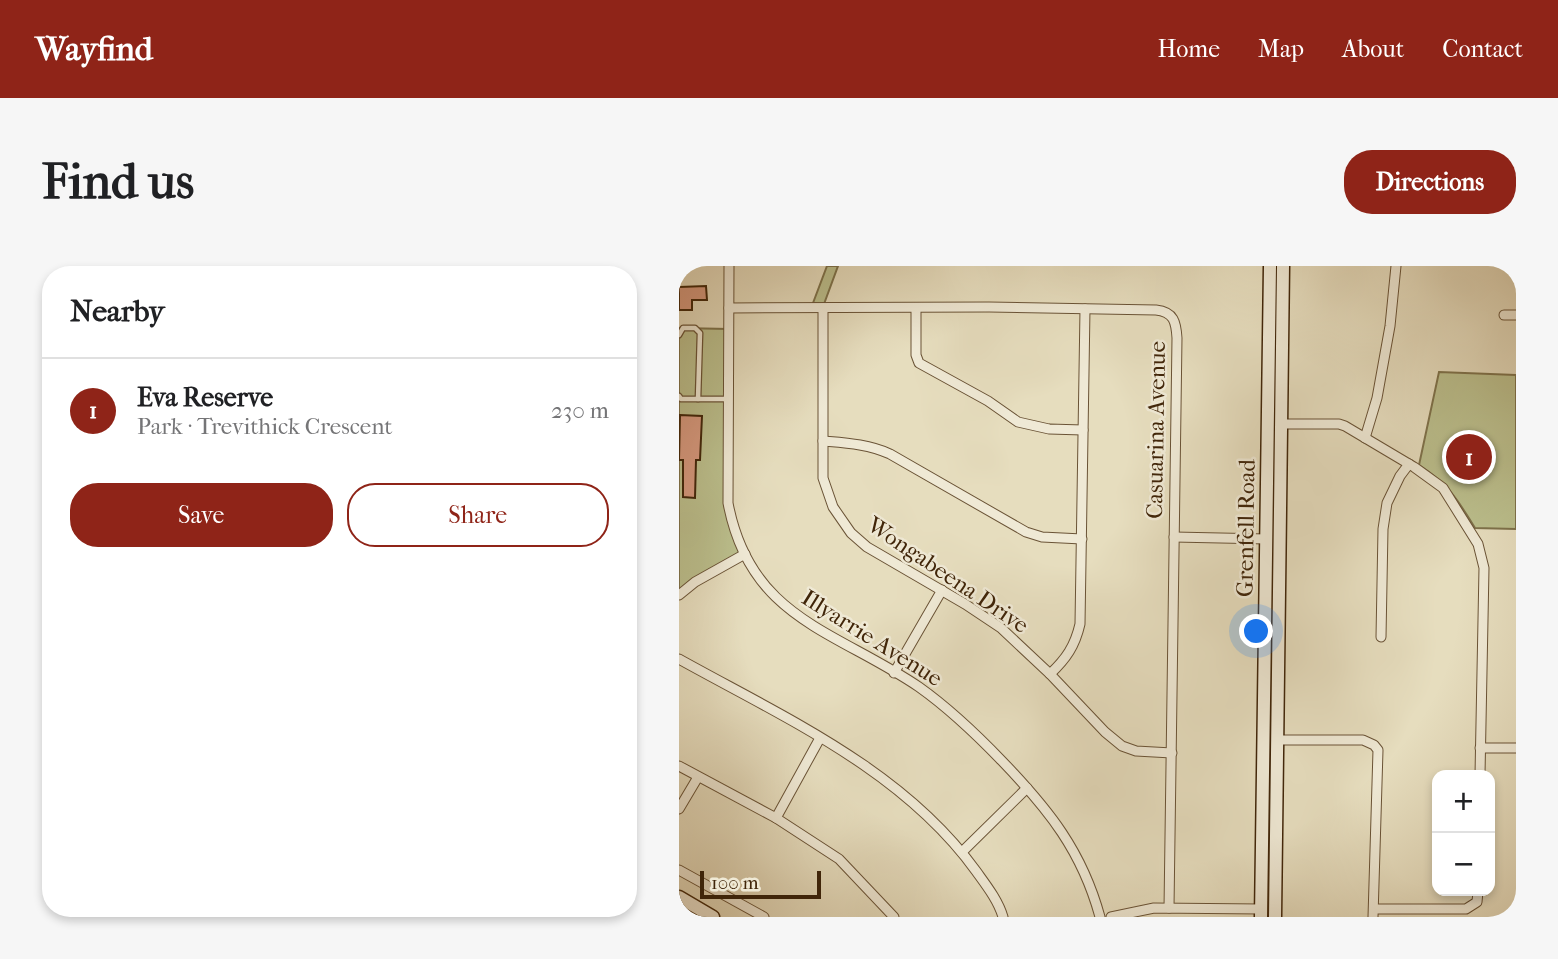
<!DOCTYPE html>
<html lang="en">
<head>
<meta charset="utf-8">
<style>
	body { margin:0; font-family:"IM FELL French Canon",serif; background:#f6f6f6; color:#202124 }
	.controls { position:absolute; right:21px; bottom:21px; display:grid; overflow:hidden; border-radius:14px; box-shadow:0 4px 10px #0003 }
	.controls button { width:63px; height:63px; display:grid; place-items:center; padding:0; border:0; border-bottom:2px solid #e0e0e0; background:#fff; color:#202124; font:35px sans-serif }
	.scale { position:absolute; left:21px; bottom:18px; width:121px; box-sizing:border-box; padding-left:7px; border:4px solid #402509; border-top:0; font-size:19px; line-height:24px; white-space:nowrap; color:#402509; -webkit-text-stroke:5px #efe9d5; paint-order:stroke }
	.you { position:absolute; left:578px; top:366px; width:24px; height:24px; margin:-18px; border:5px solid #fff; border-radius:50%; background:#1a73e8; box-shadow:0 0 0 10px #1a73e833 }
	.badge { display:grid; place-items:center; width:46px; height:46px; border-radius:50%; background:#8f2418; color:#fff; font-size:23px; font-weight:700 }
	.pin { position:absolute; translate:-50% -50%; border:4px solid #fff; box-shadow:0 2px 7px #0006 }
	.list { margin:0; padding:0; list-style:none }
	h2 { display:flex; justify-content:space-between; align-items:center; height:91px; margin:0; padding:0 28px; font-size:30px }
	h2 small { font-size:23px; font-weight:400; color:#757577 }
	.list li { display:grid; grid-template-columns:46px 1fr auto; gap:21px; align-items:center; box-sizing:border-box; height:105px; padding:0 28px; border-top:2px solid #e0e0e0 }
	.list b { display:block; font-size:26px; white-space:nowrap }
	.list p { margin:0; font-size:23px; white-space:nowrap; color:#757577 }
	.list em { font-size:23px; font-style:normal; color:#757577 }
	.actions { display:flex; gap:14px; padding:21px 28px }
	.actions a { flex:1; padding:16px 0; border:2px solid #8f2418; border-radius:28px; text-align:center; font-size:24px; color:#8f2418 }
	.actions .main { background:#8f2418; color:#fff }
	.map { position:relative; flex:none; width:837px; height:651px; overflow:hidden; border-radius:28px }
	header { display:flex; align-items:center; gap:42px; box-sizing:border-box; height:98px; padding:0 35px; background:#8f2418; color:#fff }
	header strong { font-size:33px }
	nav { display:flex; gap:38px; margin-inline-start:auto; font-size:24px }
	.intro { display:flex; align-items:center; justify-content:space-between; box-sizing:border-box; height:168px; padding:0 42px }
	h1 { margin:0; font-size:49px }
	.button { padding:18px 32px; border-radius:28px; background:#8f2418; color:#fff; font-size:24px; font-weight:700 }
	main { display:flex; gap:42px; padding:0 42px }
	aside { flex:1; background:#fff; border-radius:28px; box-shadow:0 4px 10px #0003 }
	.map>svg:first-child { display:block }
</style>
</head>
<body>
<header>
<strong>Wayfind</strong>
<nav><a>Home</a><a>Map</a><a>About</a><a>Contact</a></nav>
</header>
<div class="intro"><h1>Find us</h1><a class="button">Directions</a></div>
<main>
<aside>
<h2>Nearby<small></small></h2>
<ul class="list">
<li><span class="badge">1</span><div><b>Eva Reserve</b><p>Park · Trevithick Crescent</p></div><em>230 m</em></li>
</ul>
<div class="actions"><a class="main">Save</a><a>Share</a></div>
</aside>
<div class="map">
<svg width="837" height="651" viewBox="0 0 837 651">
	<rect width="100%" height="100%" fill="#e6ddbe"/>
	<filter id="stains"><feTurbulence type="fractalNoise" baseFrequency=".00286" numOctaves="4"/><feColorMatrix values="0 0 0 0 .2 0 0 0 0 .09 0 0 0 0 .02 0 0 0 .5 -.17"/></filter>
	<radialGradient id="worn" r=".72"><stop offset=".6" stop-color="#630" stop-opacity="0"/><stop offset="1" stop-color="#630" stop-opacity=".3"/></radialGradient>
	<g fill="#bbbf8d" stroke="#7e724b" stroke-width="2">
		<path d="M 148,0 L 159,0 L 145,38 L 134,37 Z"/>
		<path d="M 0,62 L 50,63 L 48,222 L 66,288 L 0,329 Z"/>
		<path d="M 760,106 L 837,109 L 837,263 L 796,262 C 779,234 768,217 740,199 Z"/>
	</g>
	<g fill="#d6997f" stroke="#402509" stroke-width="2">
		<path d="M 27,20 L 28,34 L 13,34 L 13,44 L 0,44 L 0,21 Z"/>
		<path d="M 1,149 L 23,150 L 21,194 L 17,194 L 16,232 L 4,231 L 4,194 L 0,194 Z"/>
	</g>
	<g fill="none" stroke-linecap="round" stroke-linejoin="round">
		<g stroke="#6a5336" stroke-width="7">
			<g id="service">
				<path d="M 0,69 L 4,62 L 16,62 L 21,67 L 19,133"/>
				<path d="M 0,130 L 2,133 L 48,133"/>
			</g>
		</g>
		<g stroke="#6a5336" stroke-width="11">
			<g id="minor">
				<path d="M 50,0 L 49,237 C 71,353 156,364 240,421 C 271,443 297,468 323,495 C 370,544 403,585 421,651"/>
				<path d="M 50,42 L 310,41 L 477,44 C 495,46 497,56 498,72 L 490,642"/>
				<path d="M 144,42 L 144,212 L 154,241 L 172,267 L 188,281 L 286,338 L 322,362 L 371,408 L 426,466 L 443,480 L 457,485 L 493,487"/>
				<path d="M 237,42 L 237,89 L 240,97 L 309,135 L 339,156 L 370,163 L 404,164"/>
				<path d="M 825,49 L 837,49"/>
				<path d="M 603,158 L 660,158 L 666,160 L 735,201 L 764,222 L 799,278 L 805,302 L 801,509"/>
				<path d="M 686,172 L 698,132 L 711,60 L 717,0"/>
				<path d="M 144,175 C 167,177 189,178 211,188 L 347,266 L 363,271 L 403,273"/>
				<path d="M 495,271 L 588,273"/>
				<path d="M 0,329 L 16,316 L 66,288"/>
				<path d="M 702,371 L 704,263 L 708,237 L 721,210 L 730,198"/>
				<path d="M 0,393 C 106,452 224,504 297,605 C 307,619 319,634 324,651"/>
				<path d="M 215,407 L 263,324"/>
				<path d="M 371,408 C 387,393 396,380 401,358 L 406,43"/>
				<path d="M 599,474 L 684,474 L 695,479 L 699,484 L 694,651"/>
				<path d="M 801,482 L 837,482"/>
				<path d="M 0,500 L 97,552 L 160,593 L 215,651"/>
				<path d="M 0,543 L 19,511"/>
				<path d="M 97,552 L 141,472"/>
				<path d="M 283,586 L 348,522"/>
				<path d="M 0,604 L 85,651"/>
				<path d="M 695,643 L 787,643 L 798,636 L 799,625"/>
				<path d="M 432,651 L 475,642 L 582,643"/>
			</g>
		</g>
		<g stroke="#402509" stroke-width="15">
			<g id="secondary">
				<path d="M 0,631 L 34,651"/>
				<path d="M 582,651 L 591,0"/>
				<path d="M 596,651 L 604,0"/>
			</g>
		</g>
		<use href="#service" stroke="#efe9d5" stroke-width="4.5"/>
		<use href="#minor" stroke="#efe9d5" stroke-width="9"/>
		<use href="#secondary" stroke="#efe9d5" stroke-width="12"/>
	</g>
	<g text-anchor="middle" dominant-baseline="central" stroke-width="5" stroke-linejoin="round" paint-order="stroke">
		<g font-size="23" fill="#402509" stroke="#efe9d5">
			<text transform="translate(477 164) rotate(-89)">Casuarina Avenue</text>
			<text transform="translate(567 262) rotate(-89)">Grenfell Road</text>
			<text transform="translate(269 309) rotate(34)">Wongabeena Drive</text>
			<text transform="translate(193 372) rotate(32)">Illyarrie Avenue</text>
		</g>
	</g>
	<rect width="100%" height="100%" filter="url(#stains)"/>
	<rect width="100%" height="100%" fill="url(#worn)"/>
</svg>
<div class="controls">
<button>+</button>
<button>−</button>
</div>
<div class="scale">100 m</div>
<div class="you"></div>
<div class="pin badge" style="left:790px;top:191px">1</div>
</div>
</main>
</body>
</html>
